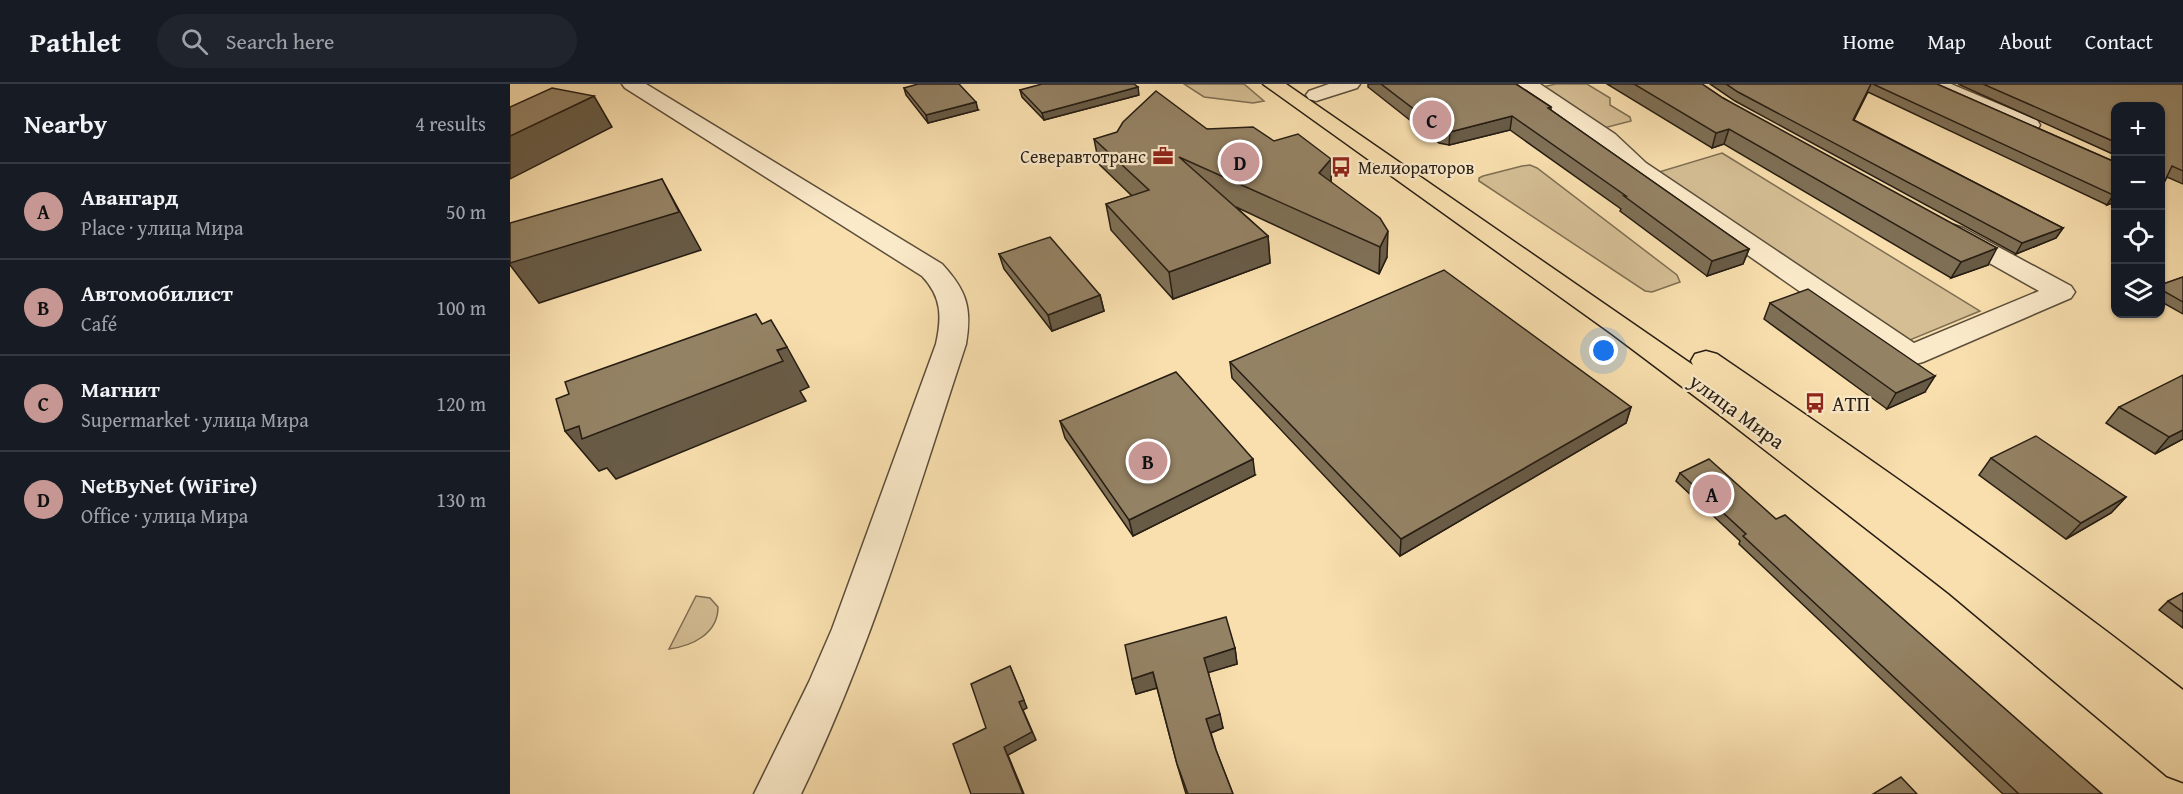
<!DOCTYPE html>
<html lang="en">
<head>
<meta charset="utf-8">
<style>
	body { margin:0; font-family:"Gentium Book Plus",serif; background:#20242c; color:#f1f3f6 }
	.controls { position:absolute; right:18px; top:18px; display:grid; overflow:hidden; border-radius:12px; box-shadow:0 2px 4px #0004 }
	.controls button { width:54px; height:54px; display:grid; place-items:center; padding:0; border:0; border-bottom:2px solid #363941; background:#171b24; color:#f1f3f6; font:30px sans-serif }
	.you { position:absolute; left:1094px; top:267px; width:21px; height:21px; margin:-15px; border:4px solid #fff; border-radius:50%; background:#1a73e8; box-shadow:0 0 0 9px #1a73e833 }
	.badge { display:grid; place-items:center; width:39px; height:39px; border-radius:50%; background:#c59692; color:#111; font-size:20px; font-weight:700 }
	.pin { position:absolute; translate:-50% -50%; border:3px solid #fff; box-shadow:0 2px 6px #0006 }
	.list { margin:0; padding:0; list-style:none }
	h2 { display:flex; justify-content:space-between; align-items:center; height:78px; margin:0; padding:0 24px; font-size:26px }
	h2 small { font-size:20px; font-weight:400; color:#9ea1a6 }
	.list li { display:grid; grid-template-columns:39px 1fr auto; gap:18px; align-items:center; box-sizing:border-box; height:96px; padding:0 24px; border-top:2px solid #363941 }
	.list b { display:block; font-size:22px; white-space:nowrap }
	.list p { margin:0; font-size:20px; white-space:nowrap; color:#9ea1a6 }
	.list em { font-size:20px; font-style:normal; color:#9ea1a6 }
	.icon { flex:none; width:33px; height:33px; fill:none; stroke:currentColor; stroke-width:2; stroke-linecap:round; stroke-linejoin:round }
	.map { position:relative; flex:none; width:1673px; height:710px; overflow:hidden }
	header { display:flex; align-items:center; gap:36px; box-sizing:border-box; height:84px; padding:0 30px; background:#171b24; border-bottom:2px solid #363941 }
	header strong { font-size:28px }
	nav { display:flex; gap:33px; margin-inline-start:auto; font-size:21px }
	.search { width:420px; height:54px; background:#20242c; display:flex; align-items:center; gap:15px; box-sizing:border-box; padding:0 21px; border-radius:33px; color:#9ea1a6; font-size:22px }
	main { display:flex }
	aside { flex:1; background:#171b24 }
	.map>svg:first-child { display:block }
</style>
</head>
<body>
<header>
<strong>Pathlet</strong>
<div class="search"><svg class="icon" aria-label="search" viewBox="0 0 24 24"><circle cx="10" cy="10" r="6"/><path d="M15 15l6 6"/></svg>Search here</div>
<nav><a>Home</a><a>Map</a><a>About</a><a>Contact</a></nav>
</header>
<main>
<aside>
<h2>Nearby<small>4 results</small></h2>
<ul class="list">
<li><span class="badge">A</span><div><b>Авангард</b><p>Place · улица Мира</p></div><em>50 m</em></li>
<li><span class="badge">B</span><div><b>Автомобилист</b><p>Café</p></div><em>100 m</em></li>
<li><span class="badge">C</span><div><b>Магнит</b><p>Supermarket · улица Мира</p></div><em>120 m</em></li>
<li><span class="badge">D</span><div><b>NetByNet (WiFire)</b><p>Office · улица Мира</p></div><em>130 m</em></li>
</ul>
</aside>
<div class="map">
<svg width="1673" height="710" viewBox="0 0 1673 710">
	<rect width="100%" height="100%" fill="#f9dfae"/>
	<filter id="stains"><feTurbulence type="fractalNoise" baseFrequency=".00333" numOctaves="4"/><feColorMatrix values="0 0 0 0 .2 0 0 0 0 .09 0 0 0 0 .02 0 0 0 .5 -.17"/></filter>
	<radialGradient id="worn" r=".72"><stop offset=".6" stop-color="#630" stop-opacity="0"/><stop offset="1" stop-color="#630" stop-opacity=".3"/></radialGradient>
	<g fill="#d5be94" stroke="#7e6e54" stroke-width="1.5">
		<path d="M 674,0 L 734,0 L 754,17 L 743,19 L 694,13 Z"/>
		<path d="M 1046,0 L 1077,0 L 1100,14 L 1100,21 L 1120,33 L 1121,37 L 1094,44 L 1032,3 Z"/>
		<path d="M 1212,69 L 1470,227 L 1400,256 L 1149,88 Z"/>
		<path d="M 1012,82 L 1020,81 L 1027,84 L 1167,191 L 1170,198 L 1142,208 L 1135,207 L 969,97 L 969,94 L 973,92 Z"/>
		<path d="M 186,512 L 200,514 L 208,523 C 208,550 182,562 159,565 Z"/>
	</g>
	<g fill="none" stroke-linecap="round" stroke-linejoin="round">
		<g stroke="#5b4e3a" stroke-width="3">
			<g id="minor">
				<path d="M 112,0 L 136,0 L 432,180 C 457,207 462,224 456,260 C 406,412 361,565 291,710 L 244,710 L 299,598 L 322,545 L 426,260 C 432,233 432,213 412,192 L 115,4 Z"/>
				<path d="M 819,0 L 850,0 L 847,4 L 806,17 L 799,15 L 796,11 L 799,7 Z"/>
				<path d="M 1006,0 L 1030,0 L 1105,50 L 1136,79 L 1404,259 L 1529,207 L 1435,154 L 1431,149 L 1435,144 L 1444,141 L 1453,144 L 1561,202 L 1565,208 L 1561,214 L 1413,278 L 1402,281 L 1391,278 L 1120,89 L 1089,60 Z"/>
				<path d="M 1414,0 L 1441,0 L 1527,36 L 1530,41 L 1527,46 L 1519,47 L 1511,46 L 1417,4 Z"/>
			</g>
		</g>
		<g stroke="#261d13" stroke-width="3">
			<path id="major" d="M 753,0 L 776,0 L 1183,281 L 1181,277 L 1185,270 L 1196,267 L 1207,270 C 1365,378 1522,488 1673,606 L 1673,698 L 1657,692 L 1439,509 L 1215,335 L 1102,250 Z"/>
		</g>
		<use href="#minor" fill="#fbeaca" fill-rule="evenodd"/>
		<use href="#major" fill="#f9dfae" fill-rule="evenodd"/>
	</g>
	<g fill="#7f7056" stroke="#261d13" stroke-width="1.5">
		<path d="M 858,0 L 1006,0 L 1041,23 L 1041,26 L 1239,165 L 1233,180 L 1197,192 L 1110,127 L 1111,125 L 1000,46 L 939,61 L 929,59 L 858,3 Z"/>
		<path d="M 1097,0 L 1192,0 L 1213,14 L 1478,181 L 1441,194 L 1214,60 L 1202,64 Z"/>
		<path d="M 1200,0 L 1427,0 L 1605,78 L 1605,118 L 1597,121 L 1358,8 L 1344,36 L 1553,144 L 1546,154 L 1506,170 L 1225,17 Z"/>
		<path d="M 1448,0 L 1673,0 L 1673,100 L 1657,93 L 1650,105 L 1650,22 L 1605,22 L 1605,71 Z"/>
		<path d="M 394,4 L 468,26 L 418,39 L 396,11 Z"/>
		<path d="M 510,6 L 629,11 L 534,36 L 512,13 Z"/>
		<path d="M 697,45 L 764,57 L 821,75 L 821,98 L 877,173 L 869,190 L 726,123 L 758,152 L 760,179 L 663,215 L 601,146 L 596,120 L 622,112 L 589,80 L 584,55 Z"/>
		<path d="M 489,170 L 590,211 L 594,227 L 542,247 L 494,185 Z"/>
		<path d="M 1673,193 L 1673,230 L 1650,217 L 1650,201 Z"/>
		<path d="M 1260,219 L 1415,308 L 1377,325 L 1254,235 Z"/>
		<path d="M 720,278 L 1121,323 L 1116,339 L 890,472 L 722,294 Z"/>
		<path d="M 1609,323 L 1673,355 L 1645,370 L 1596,339 Z"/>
		<path d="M 550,337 L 745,391 L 623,452 L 555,354 Z"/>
		<path d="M 1481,374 L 1616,413 L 1601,429 L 1556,455 L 1469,391 Z"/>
		<path d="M 1170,389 L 1266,435 L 1592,710 L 1493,710 L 1229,460 L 1230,457 L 1166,397 Z"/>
		<path d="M 1673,509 L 1673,544 L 1649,526 L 1658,517 Z"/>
		<path d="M 725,564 L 727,580 L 698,588 L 713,644 L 701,649 L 706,666 L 723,710 L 676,710 L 667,680 L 647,604 L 626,610 L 622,595 Z"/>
	</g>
	<g fill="#685b46" stroke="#261d13" stroke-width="1.5">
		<path d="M 628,3 L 629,11 L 534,36 L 532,29 Z"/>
		<path d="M 84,12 L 102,43 L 0,95 L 0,52 Z"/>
		<path d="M 466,18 L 468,26 L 418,39 L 416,31 Z"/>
		<path d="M 1002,32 L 1000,46 L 939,61 L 940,48 Z"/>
		<path d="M 1219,45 L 1214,60 L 1202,64 L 1206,49 Z"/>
		<path d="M 821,75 L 821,101 L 809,89 Z"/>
		<path d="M 152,95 L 191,166 L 29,219 L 0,181 L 0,179 Z"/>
		<path d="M 1605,110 L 1605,118 L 1597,121 L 1603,111 Z"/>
		<path d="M 1553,144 L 1546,154 L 1506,170 L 1512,159 Z"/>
		<path d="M 878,147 L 877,173 L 869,190 L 870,163 Z"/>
		<path d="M 758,152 L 760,179 L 663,215 L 659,188 Z"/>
		<path d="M 1487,164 L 1478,181 L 1441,194 L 1451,178 Z"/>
		<path d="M 1239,165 L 1233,180 L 1197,192 L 1202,177 Z"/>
		<path d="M 590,211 L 594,227 L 542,247 L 538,231 Z"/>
		<path d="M 277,263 L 299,303 L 290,307 L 296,317 L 106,395 L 97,384 L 89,387 L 55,347 Z"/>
		<path d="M 1425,292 L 1415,308 L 1377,325 L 1386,309 Z"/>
		<path d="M 1121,323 L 1116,339 L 890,472 L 891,455 Z"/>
		<path d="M 1673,346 L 1673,355 L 1645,370 L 1659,353 Z"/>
		<path d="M 743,375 L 745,391 L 623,452 L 619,436 Z"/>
		<path d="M 1616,413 L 1601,429 L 1556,455 L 1571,439 Z"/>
		<path d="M 725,564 L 727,580 L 697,589 L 694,574 Z"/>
		<path d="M 500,582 L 517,624 L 513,626 L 526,656 L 498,671 L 514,710 L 513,710 L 494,663 Z"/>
		<path d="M 643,588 L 647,604 L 626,610 L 622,595 Z"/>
		<path d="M 710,630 L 713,644 L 700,649 L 696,635 Z"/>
	</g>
	<g fill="#948264" stroke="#261d13" stroke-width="1.5">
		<path d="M 408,0 L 449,0 L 466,18 L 416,31 L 394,4 Z"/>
		<path d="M 532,0 L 624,0 L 628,3 L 532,29 L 510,6 Z"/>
		<path d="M 871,0 L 1006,0 L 1041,23 L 1038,24 L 1239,165 L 1202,177 L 1114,112 L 1116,112 L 1002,32 L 940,48 L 930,45 Z"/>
		<path d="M 1124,0 L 1192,0 L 1213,14 L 1487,164 L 1451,178 L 1219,45 L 1206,49 Z"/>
		<path d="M 1216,0 L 1361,0 L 1343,36 L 1553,144 L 1512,159 L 1228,8 Z"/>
		<path d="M 1363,0 L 1427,0 L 1605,78 L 1605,110 L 1603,111 Z"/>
		<path d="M 1473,0 L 1673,0 L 1673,87 L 1662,82 L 1652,103 L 1650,103 L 1650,22 L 1605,22 L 1605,58 Z"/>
		<path d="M 42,4 L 84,12 L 0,52 L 0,23 Z"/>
		<path d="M 646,7 L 697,45 L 743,43 L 764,57 L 788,50 L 821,75 L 809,89 L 870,134 L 878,147 L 870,163 L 669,73 L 758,152 L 659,188 L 596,120 L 639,106 L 584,55 L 607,48 L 613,38 Z"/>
		<path d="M 152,95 L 169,128 L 0,179 L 0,139 Z"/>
		<path d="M 540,153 L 590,211 L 538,231 L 489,170 Z"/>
		<path d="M 934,186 L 1121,323 L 891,455 L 720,278 Z"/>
		<path d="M 1673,193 L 1673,218 L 1650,205 L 1650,201 Z"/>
		<path d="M 1298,205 L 1425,292 L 1386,309 L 1260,219 Z"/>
		<path d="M 246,230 L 252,240 L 261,236 L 277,263 L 267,266 L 273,277 L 72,355 L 69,342 L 55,347 L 46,315 L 59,310 L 55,298 Z"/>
		<path d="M 666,288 L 743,375 L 619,436 L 550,337 Z"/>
		<path d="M 1673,291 L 1673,346 L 1659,353 L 1609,323 Z"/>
		<path d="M 1526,352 L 1616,413 L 1571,439 L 1481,374 Z"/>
		<path d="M 1199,375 L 1266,435 L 1275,431 L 1592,710 L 1509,710 L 1233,452 L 1236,450 L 1170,389 Z"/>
		<path d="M 1673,509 L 1673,528 L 1658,517 Z"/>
		<path d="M 716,533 L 725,564 L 694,574 L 710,630 L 696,635 L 706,666 L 723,710 L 678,710 L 667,680 L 643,588 L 622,595 L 615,561 Z"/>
		<path d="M 500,582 L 514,616 L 509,618 L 522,648 L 494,663 L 513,710 L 461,710 L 443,660 L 476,644 L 461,600 Z"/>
		<path d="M 1391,693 L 1407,710 L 1363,710 Z"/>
	</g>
	<defs>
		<g id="office-bare" transform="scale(1.62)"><path d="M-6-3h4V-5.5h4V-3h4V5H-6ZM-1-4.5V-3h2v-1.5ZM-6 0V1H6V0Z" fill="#8f2418" stroke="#fbeaca" stroke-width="2.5" paint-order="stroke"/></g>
		<g id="bus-bare" transform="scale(1.62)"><path d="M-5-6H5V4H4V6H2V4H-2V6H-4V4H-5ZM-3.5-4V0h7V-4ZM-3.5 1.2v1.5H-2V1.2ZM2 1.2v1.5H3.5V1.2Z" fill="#8f2418" stroke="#fbeaca" stroke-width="2.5" paint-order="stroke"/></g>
	</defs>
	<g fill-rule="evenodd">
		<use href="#office-bare" x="653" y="72"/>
		<use href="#bus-bare" x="831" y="83"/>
		<use href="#bus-bare" x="1305" y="319"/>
	</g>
	<g text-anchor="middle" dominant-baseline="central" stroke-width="4.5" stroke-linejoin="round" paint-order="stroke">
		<g font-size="18" fill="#261d13" stroke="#fbeaca" text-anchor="end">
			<text x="636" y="72">Северавтотранс</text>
			<text x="848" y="83" text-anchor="start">Мелиораторов</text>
		</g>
		<g font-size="21" fill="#261d13" stroke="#fbeaca" text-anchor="start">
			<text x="1322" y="319">АТП</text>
		</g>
		<g font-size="21" fill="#261d13" stroke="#fbeaca">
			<text transform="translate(1227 327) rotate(36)">улица Мира</text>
		</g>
	</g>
	<rect width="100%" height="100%" filter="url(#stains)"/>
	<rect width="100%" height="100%" fill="url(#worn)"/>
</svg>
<div class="controls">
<button>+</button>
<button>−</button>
<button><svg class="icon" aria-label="locate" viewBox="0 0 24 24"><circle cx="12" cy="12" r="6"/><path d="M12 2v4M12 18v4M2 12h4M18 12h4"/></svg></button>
<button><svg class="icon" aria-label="layers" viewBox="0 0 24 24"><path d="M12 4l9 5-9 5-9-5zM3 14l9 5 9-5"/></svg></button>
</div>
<div class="you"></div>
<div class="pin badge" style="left:1202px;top:410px">A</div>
<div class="pin badge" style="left:638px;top:377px">B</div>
<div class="pin badge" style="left:922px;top:36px">C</div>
<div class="pin badge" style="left:730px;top:78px">D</div>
</div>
</main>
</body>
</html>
